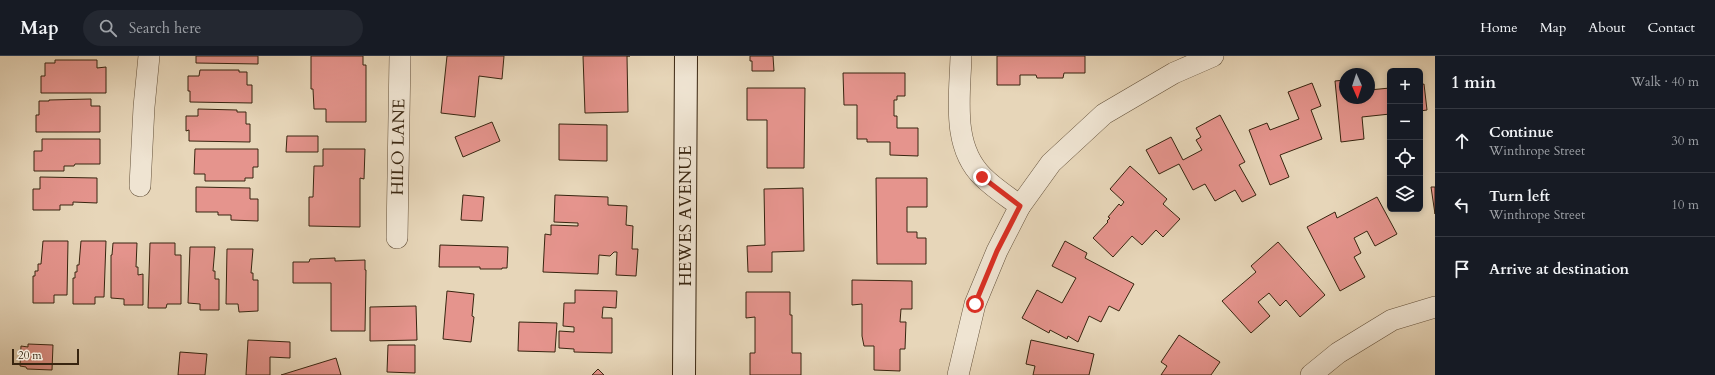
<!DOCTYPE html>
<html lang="en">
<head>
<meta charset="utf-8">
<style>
	body { margin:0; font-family:Cardo,serif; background:#242831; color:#f1f3f6 }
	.controls { position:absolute; right:12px; top:12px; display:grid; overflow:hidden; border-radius:6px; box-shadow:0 2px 6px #0003 }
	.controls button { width:36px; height:36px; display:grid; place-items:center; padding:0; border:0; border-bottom:1px solid #363941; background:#171b24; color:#f1f3f6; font:20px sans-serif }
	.compass { position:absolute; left:1339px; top:12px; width:36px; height:36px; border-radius:50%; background:#171b24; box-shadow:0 2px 6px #0003; rotate:177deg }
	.scale { position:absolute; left:12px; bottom:10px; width:67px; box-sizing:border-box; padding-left:4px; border:2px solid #382510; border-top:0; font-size:11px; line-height:14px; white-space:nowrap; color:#382510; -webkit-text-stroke:3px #efe4d2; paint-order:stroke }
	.stop { position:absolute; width:12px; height:12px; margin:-9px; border:3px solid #d93025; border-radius:50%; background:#fff }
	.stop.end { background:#d93025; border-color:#fff; box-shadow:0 1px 4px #0008 }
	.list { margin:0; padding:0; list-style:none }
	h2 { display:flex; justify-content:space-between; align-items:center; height:52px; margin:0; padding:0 16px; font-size:17px }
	h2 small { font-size:13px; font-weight:400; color:#9ea1a6 }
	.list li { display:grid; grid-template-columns:26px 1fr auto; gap:12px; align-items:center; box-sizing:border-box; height:64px; padding:0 16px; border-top:1px solid #363941 }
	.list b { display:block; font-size:15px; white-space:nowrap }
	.list p { margin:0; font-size:13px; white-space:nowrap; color:#9ea1a6 }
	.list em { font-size:13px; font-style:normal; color:#9ea1a6 }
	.icon { flex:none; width:22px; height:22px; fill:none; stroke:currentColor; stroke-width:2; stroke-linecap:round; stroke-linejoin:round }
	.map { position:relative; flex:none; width:1435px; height:319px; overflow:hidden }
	header { display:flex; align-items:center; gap:24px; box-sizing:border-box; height:56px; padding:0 20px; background:#171b24; border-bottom:1px solid #363941 }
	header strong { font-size:19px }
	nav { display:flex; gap:22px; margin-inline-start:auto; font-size:14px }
	.search { width:280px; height:36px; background:#242831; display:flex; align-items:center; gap:10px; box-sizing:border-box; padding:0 14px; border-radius:22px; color:#9ea1a6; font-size:15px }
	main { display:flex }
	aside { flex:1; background:#171b24 }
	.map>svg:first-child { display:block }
</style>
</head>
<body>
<header>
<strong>Map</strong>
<div class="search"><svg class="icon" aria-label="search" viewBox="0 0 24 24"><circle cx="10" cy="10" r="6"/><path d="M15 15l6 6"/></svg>Search here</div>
<nav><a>Home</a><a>Map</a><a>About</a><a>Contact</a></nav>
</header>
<main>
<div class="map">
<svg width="1435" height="319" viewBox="0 0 1435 319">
	<rect width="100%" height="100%" fill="#e7d6b9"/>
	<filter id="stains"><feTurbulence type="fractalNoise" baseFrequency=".005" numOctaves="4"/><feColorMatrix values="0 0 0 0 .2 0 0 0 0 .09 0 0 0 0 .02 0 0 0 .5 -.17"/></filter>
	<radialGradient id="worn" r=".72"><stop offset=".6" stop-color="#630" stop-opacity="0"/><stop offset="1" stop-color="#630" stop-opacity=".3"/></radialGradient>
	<g fill="#e5948d" stroke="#382510">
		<path d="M 196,0 L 258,0 L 258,8 L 196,7 Z"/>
		<path d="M 311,0 L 363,0 L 363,9 L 366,9 L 366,66 L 326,66 L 326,53 L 314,53 L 313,33 L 311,33 Z"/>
		<path d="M 447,0 L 504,0 L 502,23 L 479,20 L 475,61 L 441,57 Z"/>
		<path d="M 583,0 L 630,0 L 627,0 L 628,56 L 585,57 Z"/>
		<path d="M 750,0 L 773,0 L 774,15 L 752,15 L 752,5 L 750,5 Z"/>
		<path d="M 997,0 L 1085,0 L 1085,17 L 1064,17 L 1063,22 L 1037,22 L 1036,19 L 1020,19 L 1020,29 L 997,29 Z"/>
		<path d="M 55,4 L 97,4 L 97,12 L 106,11 L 106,37 L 41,37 L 41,20 L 45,20 L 45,7 L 55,7 Z"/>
		<path d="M 200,14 L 239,14 L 239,16 L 247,16 L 247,29 L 252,29 L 252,47 L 190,46 L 190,35 L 188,35 L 188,20 L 199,20 Z"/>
		<path d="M 843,17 L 905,17 L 905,40 L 897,40 L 897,44 L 894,44 L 894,60 L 897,60 L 897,72 L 918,72 L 918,100 L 890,99 L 890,86 L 867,86 L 867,83 L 857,83 L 857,49 L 844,49 Z"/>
		<path d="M 1345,24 L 1345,42 L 1369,42 L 1369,34 L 1390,32 L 1390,58 L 1362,61 L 1364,83 L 1341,86 L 1335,25 Z"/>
		<path d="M 1312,27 L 1321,50 L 1311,54 L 1322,83 L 1280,99 L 1289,121 L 1270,129 L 1249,74 L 1267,67 L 1270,74 L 1299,63 L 1288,36 Z"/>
		<path d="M 1424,28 L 1427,54 L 1420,55 L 1420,29 Z"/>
		<path d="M 747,32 L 805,32 L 804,112 L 767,112 L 767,64 L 747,64 Z"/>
		<path d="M 91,43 L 91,50 L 100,50 L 100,76 L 36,76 L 36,59 L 39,59 L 39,45 L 49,45 L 49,44 Z"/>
		<path d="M 198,53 L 237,54 L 237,56 L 246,56 L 246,68 L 250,68 L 250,86 L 189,85 L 189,74 L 186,75 L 186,60 L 198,60 Z"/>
		<path d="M 1220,59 L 1245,106 L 1239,109 L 1256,139 L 1242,146 L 1235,134 L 1215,145 L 1205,128 L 1193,134 L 1179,108 L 1159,118 L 1146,94 L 1171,81 L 1183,104 L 1202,94 L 1196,84 L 1201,81 L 1196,72 Z"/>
		<path d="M 492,66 L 500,85 L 463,101 L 455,81 Z"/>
		<path d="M 559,68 L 607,69 L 607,105 L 559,104 Z"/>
		<path d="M 287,80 L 318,80 L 318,96 L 286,96 Z"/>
		<path d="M 42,83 L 100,83 L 100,108 L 75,108 L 74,110 L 64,110 L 64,115 L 34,115 L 34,95 L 42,95 Z"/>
		<path d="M 195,93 L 258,93 L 258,111 L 253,111 L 253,122 L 245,122 L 245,125 L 205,125 L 205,118 L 194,118 Z"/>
		<path d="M 323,93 L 365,93 L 364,123 L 360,122 L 360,171 L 309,170 L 309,141 L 313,141 L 314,110 L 323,110 Z"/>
		<path d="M 1130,110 L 1167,143 L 1163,148 L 1180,163 L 1163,181 L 1156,174 L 1142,189 L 1132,180 L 1113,201 L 1093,182 L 1108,166 L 1107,165 L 1110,162 L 1108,161 L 1119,148 L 1121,150 L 1124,146 L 1110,133 Z"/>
		<path d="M 40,121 L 97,122 L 97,147 L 73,146 L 73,149 L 60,149 L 60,154 L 33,154 L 33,133 L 40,133 Z"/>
		<path d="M 876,122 L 927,122 L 927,151 L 907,151 L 907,176 L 917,176 L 917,182 L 926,182 L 926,208 L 877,208 Z"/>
		<path d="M 196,131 L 250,132 L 250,143 L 258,143 L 258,165 L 231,164 L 231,159 L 218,159 L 218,156 L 196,156 Z"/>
		<path d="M 1431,131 L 1435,131 L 1435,158 Z"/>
		<path d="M 803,132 L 804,195 L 772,196 L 772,216 L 748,216 L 747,190 L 765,189 L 764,133 Z"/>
		<path d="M 463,139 L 484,141 L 482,165 L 461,164 Z"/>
		<path d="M 555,139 L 608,141 L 608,149 L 627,150 L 626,169 L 633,170 L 632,193 L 638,193 L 636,220 L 616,219 L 617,196 L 614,196 L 610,200 L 599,199 L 598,218 L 543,216 L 545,178 L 551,179 L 551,169 L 578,170 L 578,167 L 554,166 Z"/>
		<path d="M 1377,141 L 1397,178 L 1375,190 L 1367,175 L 1354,182 L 1361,197 L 1354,201 L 1365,221 L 1340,235 L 1307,171 L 1335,156 L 1337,162 Z"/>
		<path d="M 43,185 L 68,185 L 67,239 L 54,239 L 54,247 L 33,247 L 33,220 L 35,220 L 35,215 L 38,215 L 38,208 L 41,208 Z"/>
		<path d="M 81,185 L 106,185 L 104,241 L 95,241 L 95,248 L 73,248 L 73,222 L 75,222 L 75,216 L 77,216 L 77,209 L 79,209 Z"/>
		<path d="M 1065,185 L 1087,197 L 1085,202 L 1134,228 L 1119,255 L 1109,250 L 1101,266 L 1089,260 L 1078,286 L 1068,280 L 1067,283 L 1050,274 L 1049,277 L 1022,262 L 1037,234 L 1062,247 L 1076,222 L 1052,210 Z"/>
		<path d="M 1278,186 L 1325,239 L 1300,261 L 1286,244 L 1280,250 L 1269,237 L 1258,246 L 1270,260 L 1251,277 L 1222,245 L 1256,216 L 1251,210 Z"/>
		<path d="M 113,187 L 137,187 L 136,211 L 138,211 L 138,219 L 143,218 L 143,249 L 124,249 L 124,243 L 111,242 L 111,199 L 112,199 Z"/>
		<path d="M 150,187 L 175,187 L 175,199 L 181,199 L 181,248 L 167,248 L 166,252 L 148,252 Z"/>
		<path d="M 440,189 L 508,191 L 507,212 L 502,212 L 502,213 L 480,213 L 480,211 L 439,211 Z"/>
		<path d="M 190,191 L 215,191 L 213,215 L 215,215 L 215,223 L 219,223 L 219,254 L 200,254 L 200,248 L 188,247 Z"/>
		<path d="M 227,193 L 253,193 L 251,217 L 253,217 L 253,224 L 258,224 L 258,255 L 239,256 L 238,248 L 226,248 Z"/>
		<path d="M 335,202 L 335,205 L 365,204 L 365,214 L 366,214 L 365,275 L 331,275 L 331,227 L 293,227 L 293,206 L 309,206 L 310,203 Z"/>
		<path d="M 852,224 L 912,225 L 912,253 L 901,253 L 900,266 L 906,266 L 905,293 L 900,293 L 900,315 L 874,314 L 874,290 L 864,290 L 862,280 L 862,248 L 852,249 Z"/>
		<path d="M 575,234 L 617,235 L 616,252 L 603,251 L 602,262 L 612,262 L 612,297 L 574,296 L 574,293 L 559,292 L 559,275 L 574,276 L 574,271 L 563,270 L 564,247 L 575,247 Z"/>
		<path d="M 447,235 L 474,238 L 472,260 L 474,261 L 471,286 L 443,283 Z"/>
		<path d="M 746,236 L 790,236 L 790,259 L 792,259 L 792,297 L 801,297 L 801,319 L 750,319 L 750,297 L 755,297 L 755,261 L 746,262 Z"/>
		<path d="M 416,250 L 417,284 L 370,285 L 370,251 Z"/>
		<path d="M 519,266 L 557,267 L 555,296 L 518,295 Z"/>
		<path d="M 1179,279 L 1220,306 L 1211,319 L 1161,319 L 1167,310 L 1161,306 Z"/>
		<path d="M 248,284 L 290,286 L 290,302 L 270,301 L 270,319 L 246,319 Z"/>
		<path d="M 1031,284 L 1094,298 L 1089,319 L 1033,319 L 1035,310 L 1026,308 Z"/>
		<path d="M 28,288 L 53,289 L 52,314 L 27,313 L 26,311 L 20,310 L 21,290 L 28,291 Z"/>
		<path d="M 388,289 L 415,289 L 415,317 L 387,316 Z"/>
		<path d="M 180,296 L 207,298 L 205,319 L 178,319 Z"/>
		<path d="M 336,302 L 341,319 L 281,319 Z"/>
		<path d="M 598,313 L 604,319 L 592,319 Z"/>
	</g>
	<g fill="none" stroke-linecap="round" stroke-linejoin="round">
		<g stroke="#64513a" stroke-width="22">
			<g id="street">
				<path d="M 140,130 L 144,51 L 149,0"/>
				<path d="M 1020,150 L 1051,107 L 1104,58 L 1174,17 L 1213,0"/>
				<path d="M 397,182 L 400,0"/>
				<path d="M 958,319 L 975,248 L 997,195 L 1020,150 C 1008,141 994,132 983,121 C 951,90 960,40 961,0"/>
				<path d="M 1311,319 L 1338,297 L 1392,264 L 1435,251"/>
			</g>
		</g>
		<g stroke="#382510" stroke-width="24">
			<path id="secondary" d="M 684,319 L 686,0"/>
		</g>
		<use href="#street" stroke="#efe4d2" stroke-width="21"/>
		<use href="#secondary" stroke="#efe4d2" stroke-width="22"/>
	</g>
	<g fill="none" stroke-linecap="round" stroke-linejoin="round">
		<path stroke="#d93025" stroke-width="5" d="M 975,248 L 997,195 L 1020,150 L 982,121"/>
	</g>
	<g text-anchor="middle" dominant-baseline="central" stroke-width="3" stroke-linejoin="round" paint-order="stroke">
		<g font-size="17" fill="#382510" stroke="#efe4d2">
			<text transform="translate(398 91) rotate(-89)">HILO LANE</text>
			<text transform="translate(685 160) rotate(-90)">HEWES AVENUE</text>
		</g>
	</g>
	<rect width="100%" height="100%" filter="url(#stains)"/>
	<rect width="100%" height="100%" fill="url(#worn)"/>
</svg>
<div class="controls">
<button>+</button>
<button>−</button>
<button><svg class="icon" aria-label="locate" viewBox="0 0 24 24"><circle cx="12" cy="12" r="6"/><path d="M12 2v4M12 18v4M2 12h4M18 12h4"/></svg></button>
<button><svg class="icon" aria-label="layers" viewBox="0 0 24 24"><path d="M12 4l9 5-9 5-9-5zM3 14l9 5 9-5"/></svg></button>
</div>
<svg class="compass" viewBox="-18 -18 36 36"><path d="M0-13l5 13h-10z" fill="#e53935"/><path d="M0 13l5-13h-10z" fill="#9ea1a6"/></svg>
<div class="scale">20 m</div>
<div class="stop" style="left:975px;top:248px"></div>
<div class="stop end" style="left:982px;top:121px"></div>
</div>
<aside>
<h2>1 min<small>Walk · 40 m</small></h2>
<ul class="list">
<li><svg class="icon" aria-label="ahead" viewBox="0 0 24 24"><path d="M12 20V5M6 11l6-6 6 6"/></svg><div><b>Continue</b><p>Winthrope Street</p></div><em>30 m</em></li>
<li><svg class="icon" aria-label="left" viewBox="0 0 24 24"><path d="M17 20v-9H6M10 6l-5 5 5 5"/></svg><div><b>Turn left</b><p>Winthrope Street</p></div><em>10 m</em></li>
<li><svg class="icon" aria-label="arrive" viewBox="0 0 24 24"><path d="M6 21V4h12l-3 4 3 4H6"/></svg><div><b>Arrive at destination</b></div></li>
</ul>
</aside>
</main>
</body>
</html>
